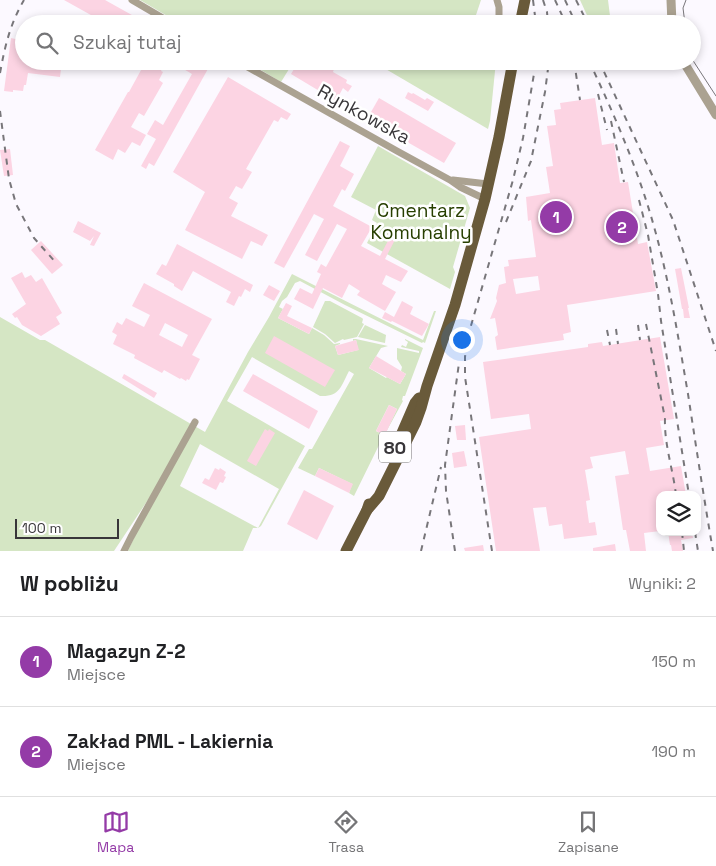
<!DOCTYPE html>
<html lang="pl">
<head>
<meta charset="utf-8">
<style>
	body { margin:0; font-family:"Space Grotesk",sans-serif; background:#f6f6f6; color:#202124 }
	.controls { position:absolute; right:15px; bottom:15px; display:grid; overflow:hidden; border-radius:10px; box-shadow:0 2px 8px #0003 }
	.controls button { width:45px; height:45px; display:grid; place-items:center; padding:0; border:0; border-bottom:1px solid #e0e0e0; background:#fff; color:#202124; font:25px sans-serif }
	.scale { position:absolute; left:15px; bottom:12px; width:104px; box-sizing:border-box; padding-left:5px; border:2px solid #383639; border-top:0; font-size:14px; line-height:18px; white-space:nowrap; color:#383639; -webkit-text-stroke:4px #fff; paint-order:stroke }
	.you { position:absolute; left:461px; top:339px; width:18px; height:18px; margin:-12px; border:4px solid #fff; border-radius:50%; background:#1a73e8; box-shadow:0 0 0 8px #1a73e833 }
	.badge { display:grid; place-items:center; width:32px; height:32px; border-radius:50%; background:#943ba7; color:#fff; font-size:16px; font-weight:700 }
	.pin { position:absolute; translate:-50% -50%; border:2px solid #fff; box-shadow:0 1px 5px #0006 }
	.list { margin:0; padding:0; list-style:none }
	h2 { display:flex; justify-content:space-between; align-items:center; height:65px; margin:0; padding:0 20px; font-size:21px }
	h2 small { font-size:16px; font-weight:400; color:#757577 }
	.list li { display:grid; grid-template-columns:32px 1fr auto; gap:15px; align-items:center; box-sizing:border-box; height:90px; padding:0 20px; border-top:1px solid #e0e0e0 }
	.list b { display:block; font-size:19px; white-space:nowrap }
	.list p { margin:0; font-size:16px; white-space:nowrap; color:#757577 }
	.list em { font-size:16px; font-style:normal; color:#757577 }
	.icon { flex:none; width:28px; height:28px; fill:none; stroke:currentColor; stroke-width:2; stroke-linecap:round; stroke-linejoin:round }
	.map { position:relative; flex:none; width:716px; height:551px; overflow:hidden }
	.search { position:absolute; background:#fff; box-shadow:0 2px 8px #0003; left:15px; right:15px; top:15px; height:55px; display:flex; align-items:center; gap:12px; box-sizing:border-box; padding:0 18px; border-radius:28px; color:#757577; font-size:19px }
	.sheet { height:245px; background:#fff }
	nav { display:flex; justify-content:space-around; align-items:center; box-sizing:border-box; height:70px; border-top:1px solid #e0e0e0; background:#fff; font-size:14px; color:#757577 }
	nav a { display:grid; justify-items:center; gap:2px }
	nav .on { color:#943ba7 }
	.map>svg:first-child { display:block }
</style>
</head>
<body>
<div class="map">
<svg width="716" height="551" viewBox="0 0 716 551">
	<rect width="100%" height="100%" fill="#fcf9ff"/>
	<g fill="#d5e6c4" fill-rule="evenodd">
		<path d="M 140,0 L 481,0 L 473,24 L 181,24 Z"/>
		<path d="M 580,0 L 608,0 L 611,24 L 591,24 Z"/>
		<path d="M 246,61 L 294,61 L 281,82 Z"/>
		<path d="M 372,61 L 496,61 L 490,121 L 488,129 Z"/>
		<path d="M 378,146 L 465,196 L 470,208 L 453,267 L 455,272 L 450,289 L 367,243 L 377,223 L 372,220 L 376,210 L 351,197 Z"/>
		<path d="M 292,274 L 423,340 L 434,311 L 436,311 L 425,343 L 423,342 L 422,343 L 345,305 L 300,281 L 295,283 L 287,297 L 282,301 L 279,307 L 283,309 L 278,318 L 309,334 L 312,328 L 324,335 L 334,344 L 340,343 L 340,344 L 335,346 L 338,355 L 358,350 L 356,340 L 353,341 L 353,339 L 356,339 L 388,346 L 381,348 L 369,368 L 386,378 L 387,377 L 400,384 L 406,374 L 401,371 L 402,367 L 397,359 L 397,348 L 419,353 L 419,351 L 401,347 L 402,345 L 406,347 L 408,342 L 405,340 L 405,339 L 423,348 L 405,396 L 403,396 L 402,400 L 403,401 L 380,443 L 354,496 L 349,493 L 352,484 L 319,468 L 315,476 L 298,468 L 309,449 L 312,449 L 354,374 L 349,371 C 341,386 340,397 320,396 L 252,357 L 227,401 L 305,446 L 261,526 L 258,528 L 253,528 L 243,551 L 128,551 L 137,531 L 191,435 L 114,551 L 0,551 L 0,317 L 40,340 L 45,340 L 205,432 L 248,352 L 269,317 ZM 389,405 L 397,409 L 384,435 L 376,431 ZM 200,444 L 279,489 L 258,528 L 180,486 Z"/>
		<path d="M 325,301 L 330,301 L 362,318 L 363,319 L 362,323 L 364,324 L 357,337 L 344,340 L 343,339 L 335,343 L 325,334 L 313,327 Z"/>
		<path d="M 365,325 L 386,335 L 385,343 L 358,337 Z"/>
	</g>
	<g fill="#fcd4e3" fill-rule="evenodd">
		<path d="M 64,0 L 105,0 L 148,24 L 107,24 Z"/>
		<path d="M 11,38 L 20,40 L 20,43 L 24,43 L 24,61 L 62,61 L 60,77 L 28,73 L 26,85 L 24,85 L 23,91 L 13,90 L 13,92 L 4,91 Z"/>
		<path d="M 146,61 L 166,61 L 161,71 L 163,72 L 159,80 L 163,83 L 144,116 L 139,113 L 131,127 L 146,135 L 140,146 L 132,142 L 125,153 L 118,149 L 113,160 L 95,150 L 128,92 L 129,92 Z"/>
		<path d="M 170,61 L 199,61 L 209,67 L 154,166 L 149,163 L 146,169 L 141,166 L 156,139 L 147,134 L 155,120 L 163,125 L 192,74 Z"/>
		<path d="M 299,61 L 326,61 L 325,63 L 334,69 L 333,72 L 347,80 L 346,83 L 352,86 L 348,92 L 343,88 L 336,101 L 291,74 Z"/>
		<path d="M 228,77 L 291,114 L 287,120 L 281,117 L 278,122 L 274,120 L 246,169 L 252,172 L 242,189 L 236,186 L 229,198 L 238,203 L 231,216 L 268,235 L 262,246 L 251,241 L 242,259 L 185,230 L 205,192 L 173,172 Z"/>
		<path d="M 408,92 L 412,94 L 413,93 L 425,100 L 427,98 L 434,102 L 428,111 L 405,98 Z"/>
		<path d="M 379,98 L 456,143 L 444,163 L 367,119 Z"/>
		<path d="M 595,98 L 602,145 L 614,143 L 620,183 L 628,182 L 638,244 L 647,242 L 656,291 L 567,305 L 571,332 L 563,334 L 564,340 L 497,350 L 495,337 L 498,335 L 495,318 L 490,319 L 497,301 L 496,298 L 499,285 L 506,283 L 504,267 L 509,266 L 508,260 L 536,257 L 531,220 L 528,221 L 526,197 L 550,193 L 546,167 L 553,166 L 547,126 L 556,125 L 554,110 L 561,109 L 560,103 ZM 538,276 L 540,290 L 516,294 L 513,279 Z"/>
		<path d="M 340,141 L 350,146 L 340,166 L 354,174 L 345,191 L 342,189 L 333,206 L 372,227 L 361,246 L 380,256 L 390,237 L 387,236 L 390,230 L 398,234 L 385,259 L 408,271 L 401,282 L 386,275 L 382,284 L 396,292 L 385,311 L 357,295 L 360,291 L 349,284 L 342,298 L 323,288 L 313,309 L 294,299 L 300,288 L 312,294 L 321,274 L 317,272 L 321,264 L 326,267 L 347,229 L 337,224 L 317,261 L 305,255 L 324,219 L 314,214 L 284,268 L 274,263 Z"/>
		<path d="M 10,149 L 13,175 L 4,176 L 0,150 Z"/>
		<path d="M 78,221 L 101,233 L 94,246 L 90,245 L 94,236 L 90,241 L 73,232 Z"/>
		<path d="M 41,241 L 63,265 L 52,274 L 31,250 Z"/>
		<path d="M 177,244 L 253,285 L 250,292 L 245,289 L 241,297 L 239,296 L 234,306 L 226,302 L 231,292 L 193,271 L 182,291 L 174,286 L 174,284 L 156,274 L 162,264 L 166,266 Z"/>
		<path d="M 681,268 L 689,308 L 688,308 L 690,318 L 684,318 L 683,309 L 682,309 L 675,269 Z"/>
		<path d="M 22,272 L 25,278 L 31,275 L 36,282 L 42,278 L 62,313 L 56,317 L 60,324 L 41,336 L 22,325 L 17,317 L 15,318 L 12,314 L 26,304 L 11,278 Z"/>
		<path d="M 144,283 L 212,319 L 192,355 L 200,359 L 189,380 L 187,379 L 186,381 L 181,378 L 180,379 L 164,370 L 162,373 L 134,358 L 135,355 L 113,344 L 117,335 L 112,332 L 117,322 L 122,325 L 126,318 L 144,327 L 150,315 L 132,306 ZM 165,323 L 188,335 L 182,347 L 159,335 Z"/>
		<path d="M 269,285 L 280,291 L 274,301 L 263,295 Z"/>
		<path d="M 402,301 L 413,307 L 410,314 L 429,324 L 422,336 L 392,321 L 391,322 L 382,318 L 385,312 L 394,317 Z"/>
		<path d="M 286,303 L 292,306 L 287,316 L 312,328 L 309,334 L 278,318 Z"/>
		<path d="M 274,336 L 335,370 L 325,387 L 265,353 Z"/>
		<path d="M 660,337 L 674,419 L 660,421 L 664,445 L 646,448 L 650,471 L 681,466 L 686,495 L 660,495 L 660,531 L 644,533 L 646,551 L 630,551 L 626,530 L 623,530 L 615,476 L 629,474 L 625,451 L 590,457 L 593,468 L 585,470 L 590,500 L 586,501 L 589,523 L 595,522 L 597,535 L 564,539 L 562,524 L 549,526 L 546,507 L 533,508 L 540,551 L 496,551 L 479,437 L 531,429 L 529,414 L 491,419 L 483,362 L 588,347 L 588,344 L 602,342 L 603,346 Z"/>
		<path d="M 356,340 L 359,350 L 338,355 L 335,346 Z"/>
		<path d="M 376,356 L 406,374 L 400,384 L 369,368 Z"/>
		<path d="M 124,374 L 157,393 L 154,398 L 122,378 Z"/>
		<path d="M 253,374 L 318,411 L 309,429 L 243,391 Z"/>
		<path d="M 389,405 L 397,409 L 385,435 L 376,431 Z"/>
		<path d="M 465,425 L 466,440 L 457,440 L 455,426 Z"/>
		<path d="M 265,429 L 268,431 L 269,429 L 275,433 L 256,466 L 247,461 Z"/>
		<path d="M 464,451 L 467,466 L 454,468 L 452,453 Z"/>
		<path d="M 215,468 L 219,470 L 220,468 L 226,472 L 224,476 L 226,477 L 223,483 L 220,482 L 216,490 L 202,483 L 205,478 L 209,480 Z"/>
		<path d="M 319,468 L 353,484 L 349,493 L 315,476 Z"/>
		<path d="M 304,490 L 334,506 L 317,540 L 287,524 Z"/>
		<path d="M 668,532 L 692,532 L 693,538 L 681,540 L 683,551 L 672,551 L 671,545 L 670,545 Z"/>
		<path d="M 615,544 L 616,551 L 593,551 L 593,548 Z"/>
		<path d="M 483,545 L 484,551 L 465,551 L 464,548 Z"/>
	</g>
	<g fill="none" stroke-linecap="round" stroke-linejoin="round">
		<g stroke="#aba291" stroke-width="7">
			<path d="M 132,0 L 173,24"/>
			<path d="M 473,22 L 484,24"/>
			<path d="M 492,24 L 499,19 L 499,7 L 497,0"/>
			<path d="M 237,61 L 397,151 L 450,180 L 460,187 L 485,199"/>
			<path d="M 453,180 L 488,184"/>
			<path d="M 124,551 L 131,537 L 195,422"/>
		</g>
		<g stroke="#aba291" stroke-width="9">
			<path d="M 671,0 L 672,24"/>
			<path d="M 683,61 L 716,115"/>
		</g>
		<g stroke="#695a3a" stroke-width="11">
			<path d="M 520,24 L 525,0"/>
			<path d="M 395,449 L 415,403 L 419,398"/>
			<path d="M 367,510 L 379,496 L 416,422 L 421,408 L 427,386 L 455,305 L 485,199 L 499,137 L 513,61"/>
			<path d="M 346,551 L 367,510 L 369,504"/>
		</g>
		<g stroke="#78767a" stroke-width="1">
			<path d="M 685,24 L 683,8 L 686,0"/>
			<path d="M 692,59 L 716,96"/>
		</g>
		<g stroke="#78767a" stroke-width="2" stroke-dasharray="6 6" stroke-linecap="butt">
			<path d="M 533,0 L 536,24"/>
			<path d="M 543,0 L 547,12 L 548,24"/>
			<path d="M 555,0 L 566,24"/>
			<path d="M 565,0 L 576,24"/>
			<path d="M 576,0 L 588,24"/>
			<path d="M 574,61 L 580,100"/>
			<path d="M 589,61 C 614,114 637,167 653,223 C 669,279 678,336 688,394 C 696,446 704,499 713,551"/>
			<path d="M 599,61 L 673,220 L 716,351"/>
			<path d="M 0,73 C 5,46 10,24 24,0"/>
			<path d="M 598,94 L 607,130"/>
			<path d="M 0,111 L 9,179 L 16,204 L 34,238 L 57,264"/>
			<path d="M 611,121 L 624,182"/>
			<path d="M 639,200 L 648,235 L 658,294 L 661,321 L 689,495"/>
			<path d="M 506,222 L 531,161 L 545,92 L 549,61"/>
			<path d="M 646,324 L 665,418 C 664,444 673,469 676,495"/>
			<path d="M 638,325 L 640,340"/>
			<path d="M 616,329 L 618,344"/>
			<path d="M 607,330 L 610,345"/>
			<path d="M 682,532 L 684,551"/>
			<path d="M 695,532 L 698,551"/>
			<path d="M 421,551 L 441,467"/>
			<path d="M 455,551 L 446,491 L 445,465 L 459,363"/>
			<path d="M 492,551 L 465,377 L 465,357 L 468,336 L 513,180 L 523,138 L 535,68 L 535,61"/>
		</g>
	</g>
	<g text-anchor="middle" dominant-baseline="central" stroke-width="5" stroke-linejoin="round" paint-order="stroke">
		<rect fill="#fff" stroke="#747274" stroke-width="1" x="379" y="431.5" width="32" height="31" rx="4"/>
		<g font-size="18" font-weight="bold" fill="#383639">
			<text x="395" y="447">80</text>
		</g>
		<g font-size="19" fill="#383639" stroke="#fff">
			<text transform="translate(364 114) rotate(29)">Rynkowska</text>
		</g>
		<g font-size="19" fill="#273f00" stroke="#fff">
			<text x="421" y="210">Cmentarz<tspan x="421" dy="22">Komunalny</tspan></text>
		</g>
	</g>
</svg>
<div class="controls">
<button><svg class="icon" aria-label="layers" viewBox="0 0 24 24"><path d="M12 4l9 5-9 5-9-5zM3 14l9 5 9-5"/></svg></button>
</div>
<div class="scale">100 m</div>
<div class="you"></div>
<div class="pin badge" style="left:556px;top:217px">1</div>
<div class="pin badge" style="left:622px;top:227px">2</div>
<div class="search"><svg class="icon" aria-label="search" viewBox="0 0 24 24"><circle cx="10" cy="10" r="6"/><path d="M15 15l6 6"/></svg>Szukaj tutaj</div>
</div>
<section class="sheet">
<h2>W pobliżu<small>Wyniki: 2</small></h2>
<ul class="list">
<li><span class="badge">1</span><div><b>Magazyn Z-2</b><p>Miejsce</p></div><em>150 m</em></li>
<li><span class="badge">2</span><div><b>Zakład PML - Lakiernia</b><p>Miejsce</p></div><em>190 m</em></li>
</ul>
</section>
<nav>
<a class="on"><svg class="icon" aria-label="map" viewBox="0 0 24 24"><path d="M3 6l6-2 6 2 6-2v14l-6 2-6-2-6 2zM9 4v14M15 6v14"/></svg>Mapa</a>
<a><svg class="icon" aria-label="directions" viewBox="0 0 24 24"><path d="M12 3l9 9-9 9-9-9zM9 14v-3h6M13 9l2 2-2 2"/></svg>Trasa</a>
<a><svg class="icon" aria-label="saved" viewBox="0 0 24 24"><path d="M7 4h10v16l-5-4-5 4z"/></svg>Zapisane</a>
</nav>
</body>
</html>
